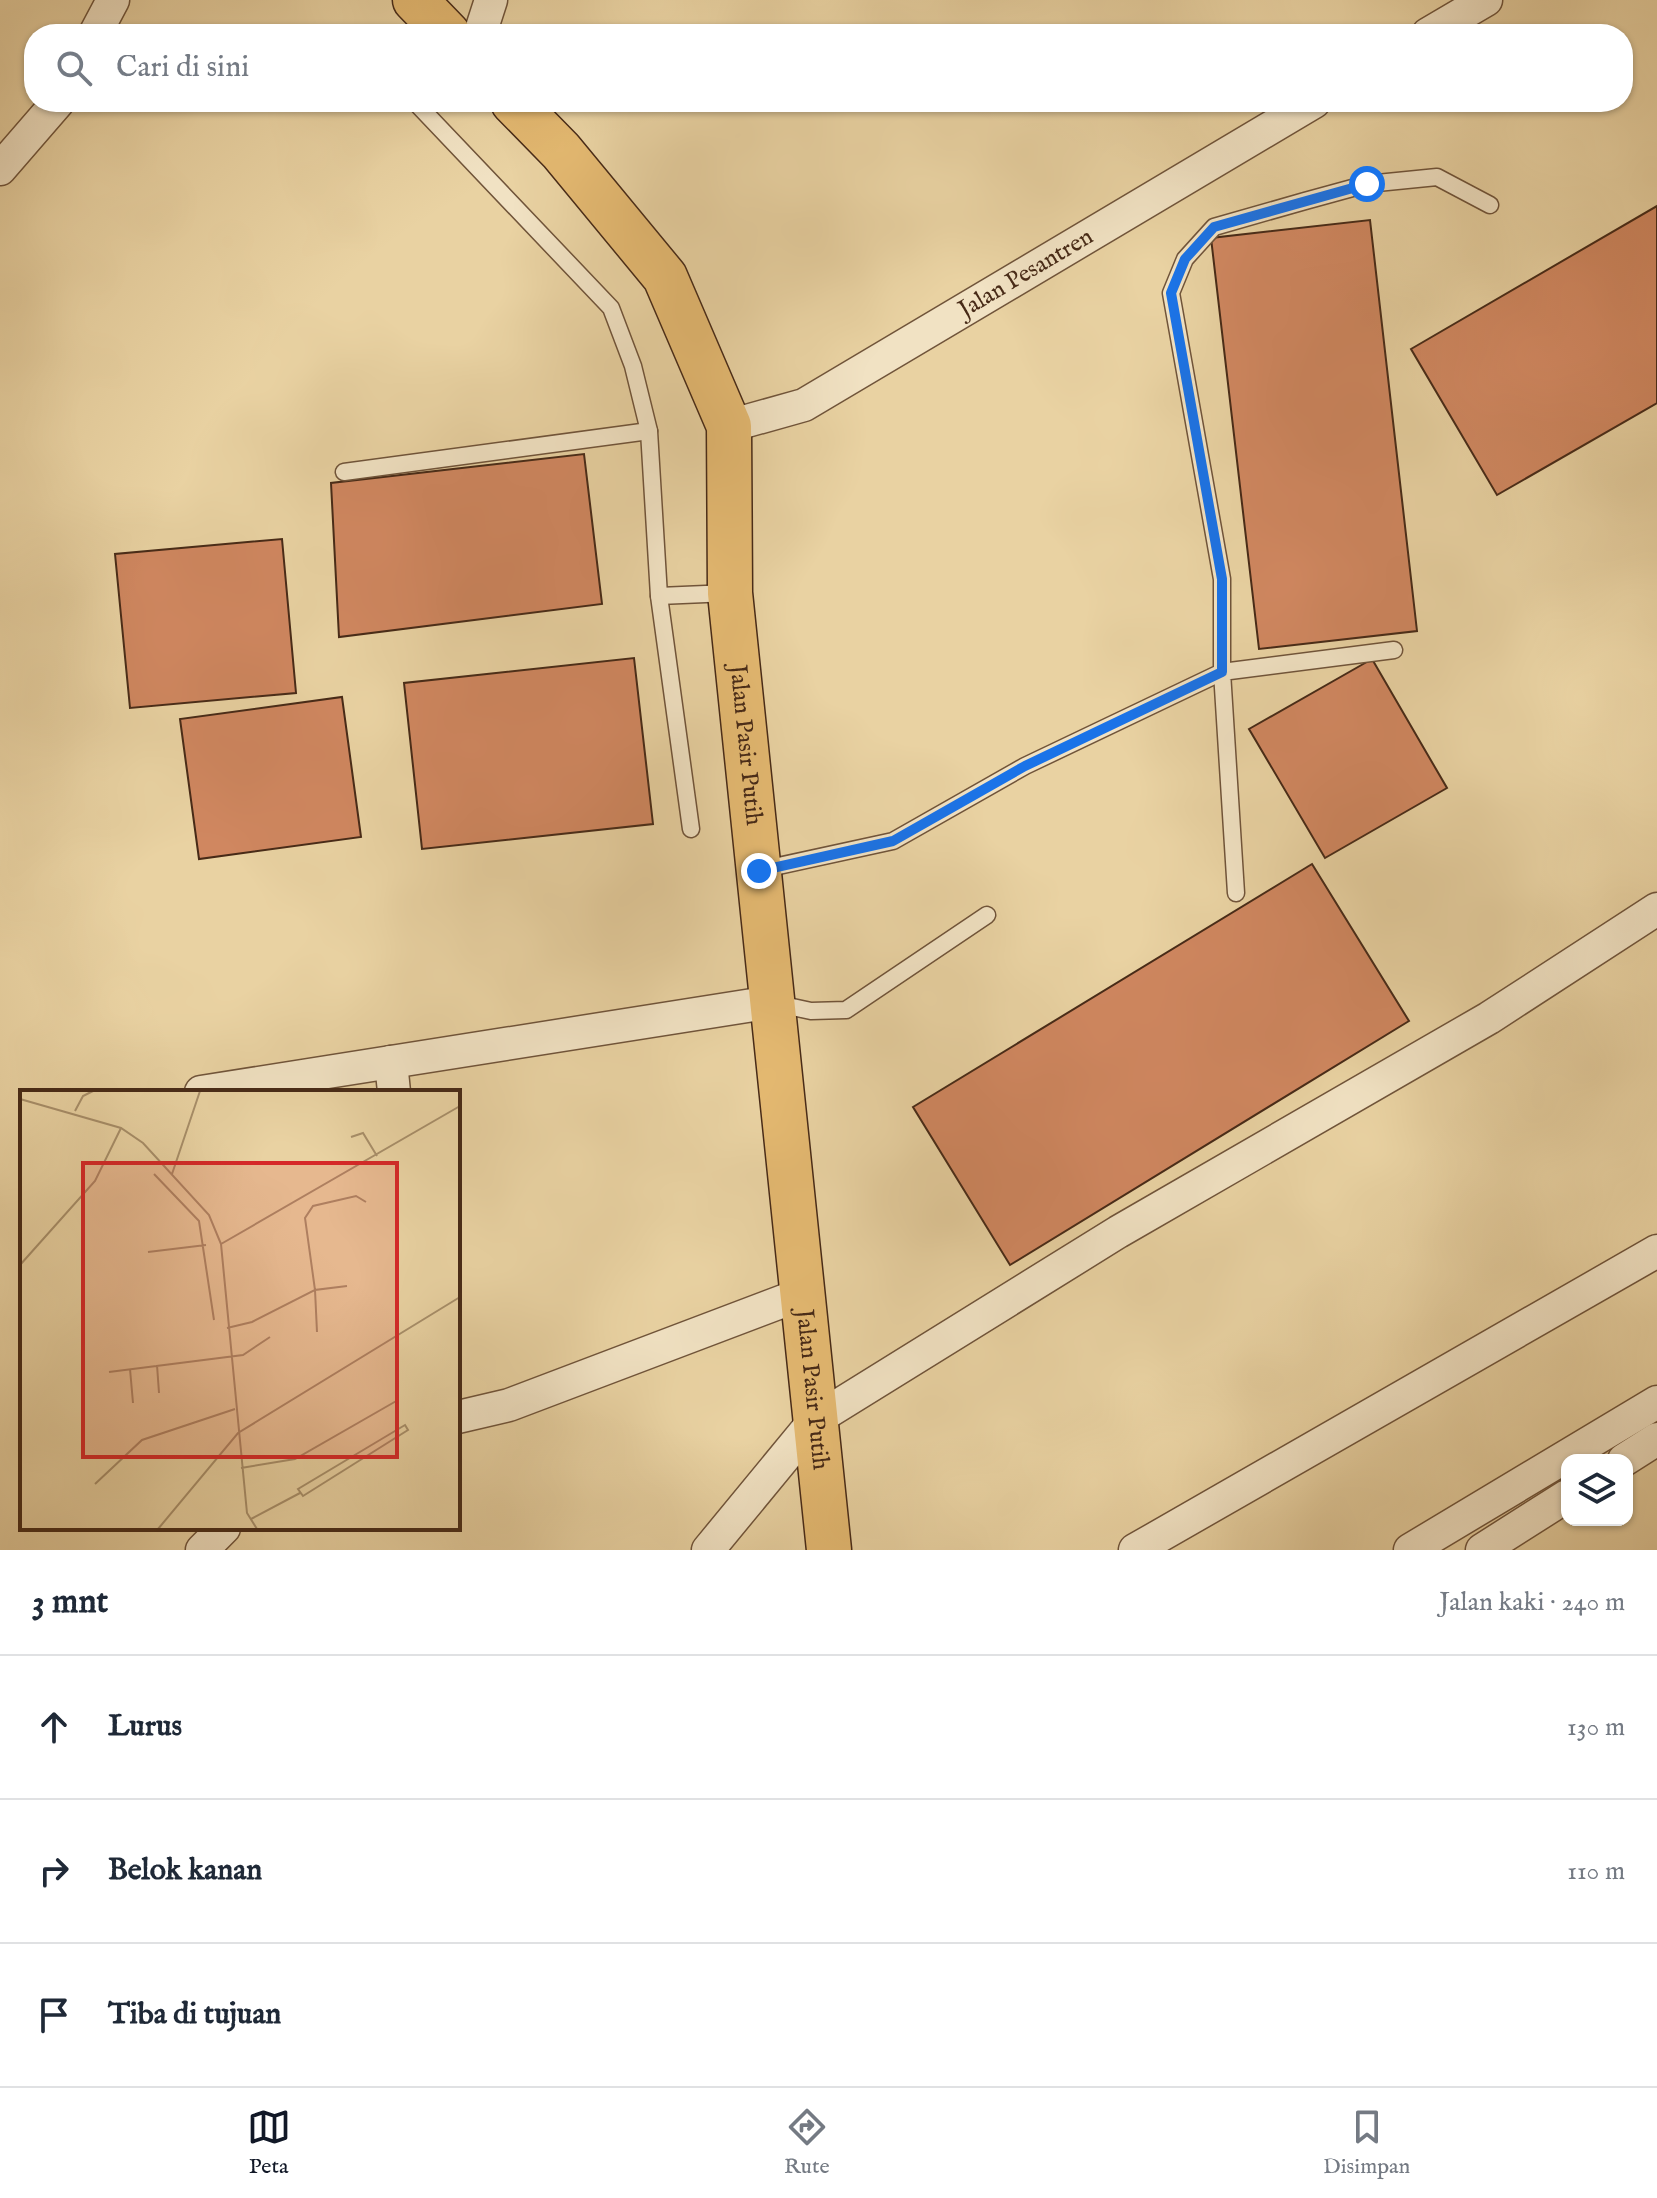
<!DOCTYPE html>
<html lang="id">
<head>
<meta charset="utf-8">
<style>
	body { margin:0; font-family:"IM FELL English",serif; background:#f2f2f3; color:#1f2937 }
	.controls { position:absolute; right:24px; bottom:24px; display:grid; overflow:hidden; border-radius:16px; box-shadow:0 2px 6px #0004 }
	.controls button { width:72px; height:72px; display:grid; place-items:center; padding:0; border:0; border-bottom:2px solid #e0e1e3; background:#fff; color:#1f2937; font:40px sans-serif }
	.stop { position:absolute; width:24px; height:24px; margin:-18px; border:6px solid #1a73e8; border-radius:50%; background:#fff }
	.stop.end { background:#1a73e8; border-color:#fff; box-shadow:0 2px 8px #0008 }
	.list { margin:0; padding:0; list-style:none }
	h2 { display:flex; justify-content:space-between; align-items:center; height:104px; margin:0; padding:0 32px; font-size:34px }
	h2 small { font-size:26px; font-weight:400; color:#747a83 }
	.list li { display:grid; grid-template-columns:52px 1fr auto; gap:24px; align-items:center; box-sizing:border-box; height:144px; padding:0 32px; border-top:2px solid #e0e1e3 }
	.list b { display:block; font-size:30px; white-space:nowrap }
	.list em { font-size:26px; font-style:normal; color:#747a83 }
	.icon { flex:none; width:44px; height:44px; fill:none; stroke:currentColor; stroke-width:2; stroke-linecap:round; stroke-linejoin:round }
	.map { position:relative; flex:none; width:1657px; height:1550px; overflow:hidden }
	.search { position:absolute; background:#fff; box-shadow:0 2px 6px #0004; left:24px; right:24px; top:24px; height:88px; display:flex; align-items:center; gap:20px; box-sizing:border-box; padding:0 28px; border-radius:32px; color:#747a83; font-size:30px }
	.sheet { height:536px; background:#fff }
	nav { display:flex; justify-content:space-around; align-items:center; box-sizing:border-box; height:112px; border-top:2px solid #e0e1e3; background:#fff; font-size:22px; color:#747a83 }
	nav a { display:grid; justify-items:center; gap:4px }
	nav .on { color:#111827 }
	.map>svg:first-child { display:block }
</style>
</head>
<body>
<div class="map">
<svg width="1657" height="1550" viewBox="0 0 1657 1550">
	<rect width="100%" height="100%" fill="#e9d2a2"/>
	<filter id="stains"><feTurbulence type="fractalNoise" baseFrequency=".0025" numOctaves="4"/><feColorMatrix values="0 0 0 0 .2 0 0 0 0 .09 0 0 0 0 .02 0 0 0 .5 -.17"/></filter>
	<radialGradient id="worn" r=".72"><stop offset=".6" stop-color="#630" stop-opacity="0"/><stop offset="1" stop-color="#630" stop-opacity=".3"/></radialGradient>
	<g fill="#d08760" stroke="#472a17" stroke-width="2">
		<path d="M 1657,206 L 1657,403 L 1497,495 L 1411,349 Z"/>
		<path d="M 1370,220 L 1417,631 L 1259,649 L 1211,238 Z"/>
		<path d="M 584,454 L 602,604 L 339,637 L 331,483 Z"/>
		<path d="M 282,539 L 296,693 L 130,708 L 115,554 Z"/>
		<path d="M 634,658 L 653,824 L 422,849 L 404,683 Z"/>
		<path d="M 1372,659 L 1447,788 L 1325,858 L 1249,729 Z"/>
		<path d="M 342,697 L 361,837 L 199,859 L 180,719 Z"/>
		<path d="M 1312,864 L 1409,1021 L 1010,1265 L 913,1107 Z"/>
	</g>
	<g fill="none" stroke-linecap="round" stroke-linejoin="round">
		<g stroke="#70543a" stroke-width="19">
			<g id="service">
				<path d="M 415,102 L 611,308 L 633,366 L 649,431 L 659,596 L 691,829"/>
				<path d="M 344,472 L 649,431"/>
				<path d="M 659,596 L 729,593"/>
				<path d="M 760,870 L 893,841 L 1025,766 L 1222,672 L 1222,579 L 1171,293 L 1185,259 L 1214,227 L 1305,201 L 1367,184 L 1437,177 L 1490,205"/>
				<path d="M 1236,893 L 1222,672 L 1394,650"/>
				<path d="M 774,1003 L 811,1011 L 846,1010 L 987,915"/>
			</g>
		</g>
		<g stroke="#70543a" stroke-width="35">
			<g id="minor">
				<path d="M 95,34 L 113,0"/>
				<path d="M 480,34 L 491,0"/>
				<path d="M 1428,34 L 1486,0"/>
				<path d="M 0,169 L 58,102"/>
				<path id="s1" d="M 729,426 L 804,405 L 1314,102"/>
				<path d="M 391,1062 L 394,1092"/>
				<path d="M 201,1092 L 772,1002"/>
				<path d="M 458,1417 L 509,1405 L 802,1294"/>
				<path d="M 1624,1460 L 1657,1439"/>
				<path d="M 202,1550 L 224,1528"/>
				<path d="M 708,1550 L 815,1420 L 1118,1232 L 1489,1018 L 1657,909"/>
				<path d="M 1135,1550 L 1657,1251"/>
				<path d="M 1410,1550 L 1657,1402"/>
				<path d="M 1482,1550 L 1567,1496"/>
			</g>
		</g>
		<g stroke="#472a17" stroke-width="47">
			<g id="trunk">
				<path d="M 415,0 L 448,34"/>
				<path id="s2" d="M 513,102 L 561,151 L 665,277 L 729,426 L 730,593 L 829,1550"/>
			</g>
		</g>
		<use href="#service" stroke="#f1e2c3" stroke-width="16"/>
		<use href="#minor" stroke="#f1e2c3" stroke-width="32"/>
		<use href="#trunk" stroke="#e4b971" stroke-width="44"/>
	</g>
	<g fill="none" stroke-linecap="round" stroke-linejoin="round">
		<path stroke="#1a73e8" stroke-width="10" d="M 759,871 L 893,841 L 1025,766 L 1222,672 L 1222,579 L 1171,293 L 1185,259 L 1214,227 L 1367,184"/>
	</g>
	<g text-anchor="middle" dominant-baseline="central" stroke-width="6" stroke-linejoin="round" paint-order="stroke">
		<g font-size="24" fill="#472a17" stroke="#f1e2c3">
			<text stroke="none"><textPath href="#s1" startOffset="336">Jalan Pesantren</textPath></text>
			<text stroke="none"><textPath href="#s2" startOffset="714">Jalan Pasir Putih</textPath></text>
			<text stroke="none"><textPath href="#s2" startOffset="1362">Jalan Pasir Putih</textPath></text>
		</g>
	</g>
	<g transform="translate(20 1090)">
		<rect width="440" height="440" fill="#e9d2a2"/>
		<path fill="none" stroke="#a88f6a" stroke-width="2" d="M 0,9 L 101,38 L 123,53 L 189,125 L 201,154 L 227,423 L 237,439M 55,21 L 63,6 L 73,1M 331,47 L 343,43 L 357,66M 134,84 L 179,131 L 194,230M 152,84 L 180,1M 201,154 L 440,16M 128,162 L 186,155M 0,175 L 75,91 L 101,38M 207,238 L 232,232 L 295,200 L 285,128 L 293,116 L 336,106 L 346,112M 297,242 L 295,200 L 327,196M 137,275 L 139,303M 110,279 L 113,313M 89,282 L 223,265 L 250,247M 385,335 L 388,340 L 283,406 L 278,399 ZM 221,378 L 275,369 L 378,310M 75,394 L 122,350 L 215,319M 231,429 L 280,403M 138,439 L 218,343 L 440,207"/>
		<path fill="#d62828" fill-opacity="0.15" stroke="#d62828" stroke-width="4" d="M 63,73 L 377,73 L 377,367 L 63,367 Z"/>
		<rect width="440" height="440" fill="none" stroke="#472a17" stroke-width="4"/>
	</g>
	<rect width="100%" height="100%" filter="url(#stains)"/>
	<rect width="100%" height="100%" fill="url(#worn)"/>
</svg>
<div class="controls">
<button><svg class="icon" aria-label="layers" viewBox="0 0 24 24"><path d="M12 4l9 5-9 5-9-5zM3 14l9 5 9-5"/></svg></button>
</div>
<div class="stop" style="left:1367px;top:184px"></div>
<div class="stop end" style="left:759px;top:871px"></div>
<div class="search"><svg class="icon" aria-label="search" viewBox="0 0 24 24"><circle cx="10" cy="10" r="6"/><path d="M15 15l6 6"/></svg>Cari di sini</div>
</div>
<section class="sheet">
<h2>3 mnt<small>Jalan kaki · 240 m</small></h2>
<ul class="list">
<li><svg class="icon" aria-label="ahead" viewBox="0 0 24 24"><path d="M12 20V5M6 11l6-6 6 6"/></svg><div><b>Lurus</b></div><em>130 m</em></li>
<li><svg class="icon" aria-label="right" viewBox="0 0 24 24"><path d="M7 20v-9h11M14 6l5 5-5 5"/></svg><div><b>Belok kanan</b></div><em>110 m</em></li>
<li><svg class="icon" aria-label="arrive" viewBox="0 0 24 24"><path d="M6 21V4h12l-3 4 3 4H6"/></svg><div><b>Tiba di tujuan</b></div></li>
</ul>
</section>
<nav>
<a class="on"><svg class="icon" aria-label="map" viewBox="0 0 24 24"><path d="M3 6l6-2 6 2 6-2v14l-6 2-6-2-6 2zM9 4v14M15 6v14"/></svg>Peta</a>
<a><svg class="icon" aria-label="directions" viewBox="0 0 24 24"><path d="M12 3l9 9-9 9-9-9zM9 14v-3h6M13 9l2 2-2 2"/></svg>Rute</a>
<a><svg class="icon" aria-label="saved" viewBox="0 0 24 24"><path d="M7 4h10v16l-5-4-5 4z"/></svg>Disimpan</a>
</nav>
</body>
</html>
